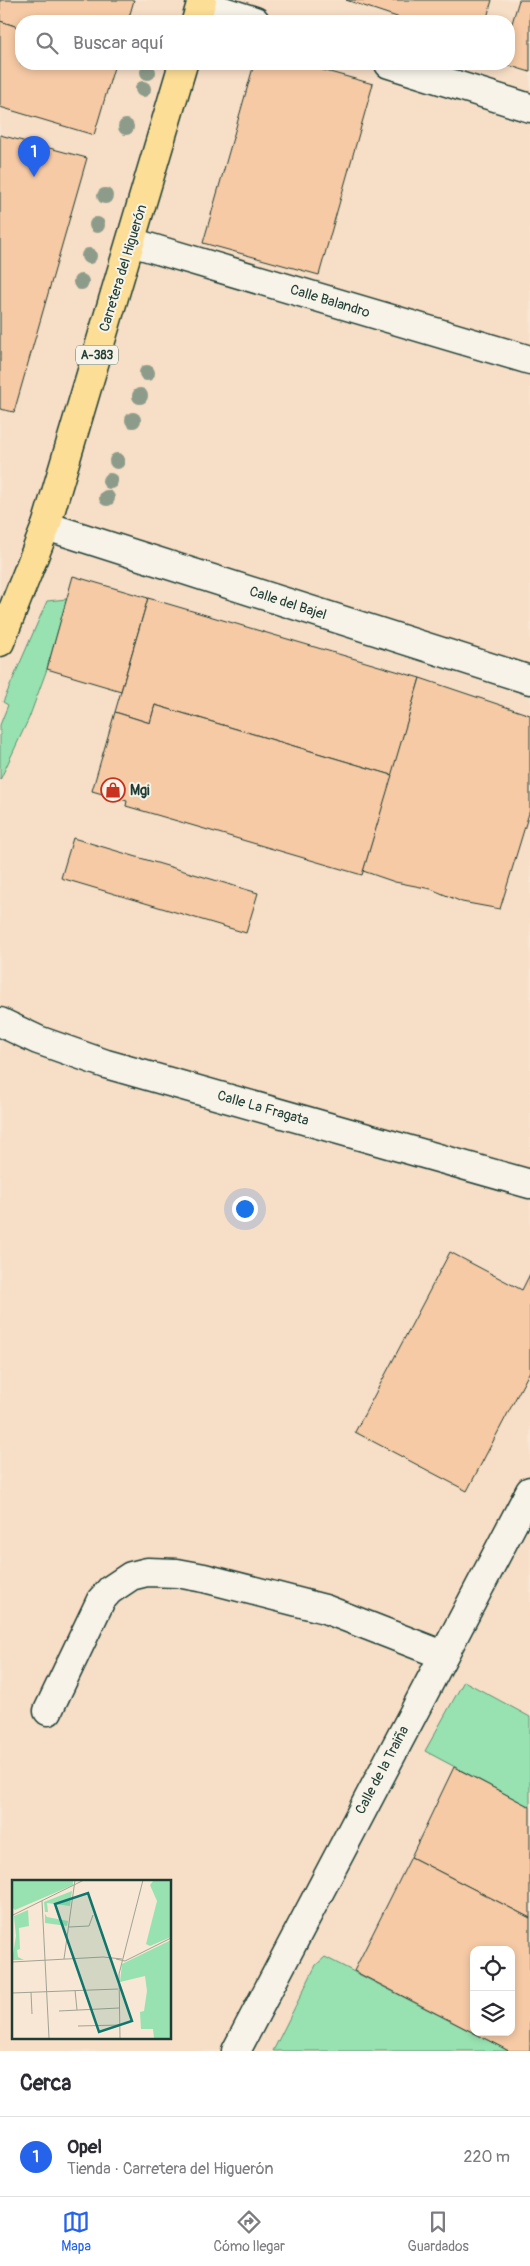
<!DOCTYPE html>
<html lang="es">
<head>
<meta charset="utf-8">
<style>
	body { margin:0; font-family:Pangolin,sans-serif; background:#f2f2f3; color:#2b2b33 }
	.controls { position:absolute; right:15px; bottom:15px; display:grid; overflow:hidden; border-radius:10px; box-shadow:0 2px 8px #0003 }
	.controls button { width:45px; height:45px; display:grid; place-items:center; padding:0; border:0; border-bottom:1px solid #e1e1e2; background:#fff; color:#2b2b33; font:25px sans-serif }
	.you { position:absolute; left:244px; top:1208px; width:18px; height:18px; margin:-12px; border:4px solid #fff; border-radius:50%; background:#1a73e8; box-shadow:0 0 0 8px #1a73e833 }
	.badge { display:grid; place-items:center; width:32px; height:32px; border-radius:50%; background:#2563eb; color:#fff; font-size:16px; font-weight:700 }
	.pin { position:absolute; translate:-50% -41px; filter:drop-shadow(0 1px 2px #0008) }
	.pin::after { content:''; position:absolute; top:26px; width:18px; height:15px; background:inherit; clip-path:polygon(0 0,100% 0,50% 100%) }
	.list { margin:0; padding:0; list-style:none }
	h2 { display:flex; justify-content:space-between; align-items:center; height:65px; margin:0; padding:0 20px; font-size:21px }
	h2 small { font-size:16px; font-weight:400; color:#7c7c81 }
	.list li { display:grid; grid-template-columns:32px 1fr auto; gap:15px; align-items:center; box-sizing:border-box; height:80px; padding:0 20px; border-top:1px solid #e1e1e2 }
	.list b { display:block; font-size:19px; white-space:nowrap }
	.list p { margin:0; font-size:16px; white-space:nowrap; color:#7c7c81 }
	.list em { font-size:16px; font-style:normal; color:#7c7c81 }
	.icon { flex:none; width:28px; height:28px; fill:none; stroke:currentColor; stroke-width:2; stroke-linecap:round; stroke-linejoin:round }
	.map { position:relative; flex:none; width:530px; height:2051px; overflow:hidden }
	.search { position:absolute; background:#fff; box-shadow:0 2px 8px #0003; left:15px; right:15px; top:15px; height:55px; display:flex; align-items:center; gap:12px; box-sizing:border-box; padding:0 18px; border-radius:20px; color:#7c7c81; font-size:19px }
	.sheet { height:145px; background:#fff }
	nav { display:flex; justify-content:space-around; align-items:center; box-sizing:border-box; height:70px; border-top:1px solid #e1e1e2; background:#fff; font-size:14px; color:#7c7c81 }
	nav a { display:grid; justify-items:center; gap:2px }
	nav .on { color:#2563eb }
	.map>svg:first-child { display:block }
</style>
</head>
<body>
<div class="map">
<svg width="530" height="2051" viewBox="0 0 530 2051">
	<rect width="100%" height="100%" fill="#f7e7d4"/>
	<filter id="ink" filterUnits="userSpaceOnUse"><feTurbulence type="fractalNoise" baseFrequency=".02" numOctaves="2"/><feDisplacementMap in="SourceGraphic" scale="10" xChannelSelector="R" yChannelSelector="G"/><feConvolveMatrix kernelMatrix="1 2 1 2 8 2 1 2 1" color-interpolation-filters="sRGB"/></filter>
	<g filter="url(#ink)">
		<path fill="#f7dec6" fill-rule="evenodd" d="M 0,0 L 530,0 L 530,2051 L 0,2051 ZM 21,21 L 509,21 L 509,64 L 21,64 ZM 14,1881 L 170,1881 L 170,2037 L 14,2037 ZM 474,1950 L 511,1950 L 511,2032 L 474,2032 Z"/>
		<g fill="#98e2b1" stroke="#5c9072">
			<path d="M 67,599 L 47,669 L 29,718 L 0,780 L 0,725 L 8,705 L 3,702 L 47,601 Z"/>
			<path d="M 464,1681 L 530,1717 L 530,1807 L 425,1751 Z"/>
			<path d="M 325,1957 L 509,2051 L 273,2051 L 316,1965 Z"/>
		</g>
		<g fill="#f6caa5" stroke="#1f3d34" fill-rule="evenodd">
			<path d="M 0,0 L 134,0 L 128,21 L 21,21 L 21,28 L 0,21 Z"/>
			<path d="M 346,0 L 492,0 L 486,21 L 409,21 Z"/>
			<path d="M 519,0 L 530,0 L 530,72 L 504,64 L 509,64 L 509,33 Z"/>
			<path d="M 0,21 L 21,28 L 21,64 L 115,64 L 94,135 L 0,107 Z"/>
			<path d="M 254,64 L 301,64 L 373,84 L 319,275 L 203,243 Z"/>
			<path d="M 0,135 L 87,158 L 14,412 L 0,409 Z"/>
			<path d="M 73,576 L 148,598 L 121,691 L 47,669 Z"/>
			<path d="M 148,598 L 420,678 L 392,775 L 155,705 L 150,723 L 115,712 Z"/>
			<path d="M 420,678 L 530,715 L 530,810 L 500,909 L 462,902 L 431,889 L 395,882 L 363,871 Z"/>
			<path d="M 155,705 L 392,775 L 362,875 L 126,806 L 127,801 L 92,791 L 115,712 L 150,723 Z"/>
			<path d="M 73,838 L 258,893 L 246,933 L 61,878 Z"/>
			<path d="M 450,1252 L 522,1290 L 530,1274 L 530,1371 L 467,1491 L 355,1432 Z"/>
			<path d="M 454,1767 L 530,1807 L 530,1918 L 411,1857 Z"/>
			<path d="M 411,1857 L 530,1918 L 530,2051 L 509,2051 L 354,1971 ZM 474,1950 L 511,1950 L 511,2032 L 474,2032 Z"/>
		</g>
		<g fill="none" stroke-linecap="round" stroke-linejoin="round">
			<g stroke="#1f3d34" stroke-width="31">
				<g id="minor">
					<path d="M 201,4 L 255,21"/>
					<path d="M 389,64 L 530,108"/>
					<path d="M 131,242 L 530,360"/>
					<path d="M 46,526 L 530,680"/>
					<path d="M 0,1022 L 38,1040 L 106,1064 L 530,1184"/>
					<path d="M 48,1711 L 101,1600 L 110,1590 L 131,1576 L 147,1572 L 177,1573 L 204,1578 L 325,1609 L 443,1655"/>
					<path d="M 236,2051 L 530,1491"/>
				</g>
			</g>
			<g stroke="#1f3d34" stroke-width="31">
				<g id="major">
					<path d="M 196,21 L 202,0"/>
					<path d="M 0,642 L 46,526 L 183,64"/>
				</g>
			</g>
			<use href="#minor" stroke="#f7f3e8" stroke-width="28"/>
			<use href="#major" stroke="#fdde96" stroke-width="28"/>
		</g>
		<g fill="#8d9c8a">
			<circle cx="148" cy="72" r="8"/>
			<circle cx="143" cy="89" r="8"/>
			<circle cx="126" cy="127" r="8"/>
			<circle cx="105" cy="196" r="8"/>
			<circle cx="97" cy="225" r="8"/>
			<circle cx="89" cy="256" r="8"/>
			<circle cx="81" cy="282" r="8"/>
			<circle cx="147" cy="373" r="8"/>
			<circle cx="140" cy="396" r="8"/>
			<circle cx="133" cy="420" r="8"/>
			<circle cx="117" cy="461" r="8"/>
			<circle cx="110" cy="481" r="8"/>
			<circle cx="107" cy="498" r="8"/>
		</g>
	</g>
	<defs>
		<g id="shop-ring" transform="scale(1.25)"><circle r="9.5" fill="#f7f3e8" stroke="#c8321e" stroke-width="1.5"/><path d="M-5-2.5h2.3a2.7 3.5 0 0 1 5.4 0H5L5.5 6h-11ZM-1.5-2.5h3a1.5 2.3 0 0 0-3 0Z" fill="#c8321e"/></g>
	</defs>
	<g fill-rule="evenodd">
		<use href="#shop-ring" x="113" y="790"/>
	</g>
	<g text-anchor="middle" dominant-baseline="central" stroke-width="4" stroke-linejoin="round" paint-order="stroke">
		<rect fill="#f7f3e8" stroke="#60746a" stroke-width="1" x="76" y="345.5" width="42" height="19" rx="4"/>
		<g font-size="12" font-weight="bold" fill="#1f3d34">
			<text x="97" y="355">A-383</text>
		</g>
		<g font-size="14" fill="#1f3d34" stroke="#f7f3e8">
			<text transform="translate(123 268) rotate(-73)">Carretera del Higuerón</text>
			<text transform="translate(330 301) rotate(17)">Calle Balandro</text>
			<text transform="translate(288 603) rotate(18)">Calle del Bajel</text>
			<text transform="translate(263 1108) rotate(16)">Calle La Fragata</text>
			<text transform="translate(382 1770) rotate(-62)">Calle de la Traiña</text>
		</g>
		<g font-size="14" font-weight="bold" fill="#1f3d34" stroke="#f7f3e8" text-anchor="start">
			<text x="130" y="790">Mgi</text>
		</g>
	</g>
	<g transform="translate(12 1880)">
		<rect width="159" height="159" fill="#f7e7d4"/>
		<path d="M 0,0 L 61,0 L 61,5 L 3,30 L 0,27 ZM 142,0 L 159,0 L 159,57 L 138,66 L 134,64 L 145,21 L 138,5 ZM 60,11 L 58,26 L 35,23 L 36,32 L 33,32 L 32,22 ZM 16,30 L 17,46 L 7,48 L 8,69 L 5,70 L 6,77 L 12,80 L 0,80 L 4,56 L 2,36 ZM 33,34 L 35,37 L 56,41 L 55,46 L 33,43 ZM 159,60 L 159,158 L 142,158 L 141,149 L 129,149 L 128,132 L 132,131 L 135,111 L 133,96 L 108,102 L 110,84 Z" fill="#98e2b1"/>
		<path fill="none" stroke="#a1a394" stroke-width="1" d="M 30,21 L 37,158M 1,35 L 72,0M 57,47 L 77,46 L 81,35M 0,60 L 0,34M 52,79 L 63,0M 104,79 L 113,81 L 159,58M 0,82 L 91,77 L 110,79M 63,110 L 65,130M 19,112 L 20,134M 0,113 L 106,109M 47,131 L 107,128M 66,146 L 108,145M 108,158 L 107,94 L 131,0"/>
		<path fill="#0f766e" fill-opacity="0.15" stroke="#0f766e" stroke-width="2.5" d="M 76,13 L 120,141 L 87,152 L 43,24 Z"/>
		<rect width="159" height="159" fill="none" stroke="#1f3d34" stroke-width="2.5"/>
	</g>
</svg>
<div class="controls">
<button><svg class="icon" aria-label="locate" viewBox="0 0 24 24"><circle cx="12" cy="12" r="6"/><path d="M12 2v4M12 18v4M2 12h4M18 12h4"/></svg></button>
<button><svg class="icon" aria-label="layers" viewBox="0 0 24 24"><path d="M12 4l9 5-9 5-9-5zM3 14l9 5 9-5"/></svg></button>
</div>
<div class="you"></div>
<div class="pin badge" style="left:34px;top:177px">1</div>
<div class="search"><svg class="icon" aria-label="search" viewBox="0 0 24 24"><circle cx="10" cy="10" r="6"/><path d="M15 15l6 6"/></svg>Buscar aquí</div>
</div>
<section class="sheet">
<h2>Cerca<small></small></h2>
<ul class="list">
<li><span class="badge">1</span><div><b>Opel</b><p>Tienda · Carretera del Higuerón</p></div><em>220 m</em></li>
</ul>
</section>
<nav>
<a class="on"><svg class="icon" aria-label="map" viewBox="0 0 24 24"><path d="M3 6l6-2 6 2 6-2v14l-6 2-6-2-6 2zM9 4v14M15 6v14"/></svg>Mapa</a>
<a><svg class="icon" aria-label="directions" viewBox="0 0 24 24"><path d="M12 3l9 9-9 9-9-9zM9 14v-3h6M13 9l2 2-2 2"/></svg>Cómo llegar</a>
<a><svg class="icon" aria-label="saved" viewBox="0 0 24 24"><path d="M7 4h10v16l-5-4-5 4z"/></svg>Guardados</a>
</nav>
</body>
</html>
